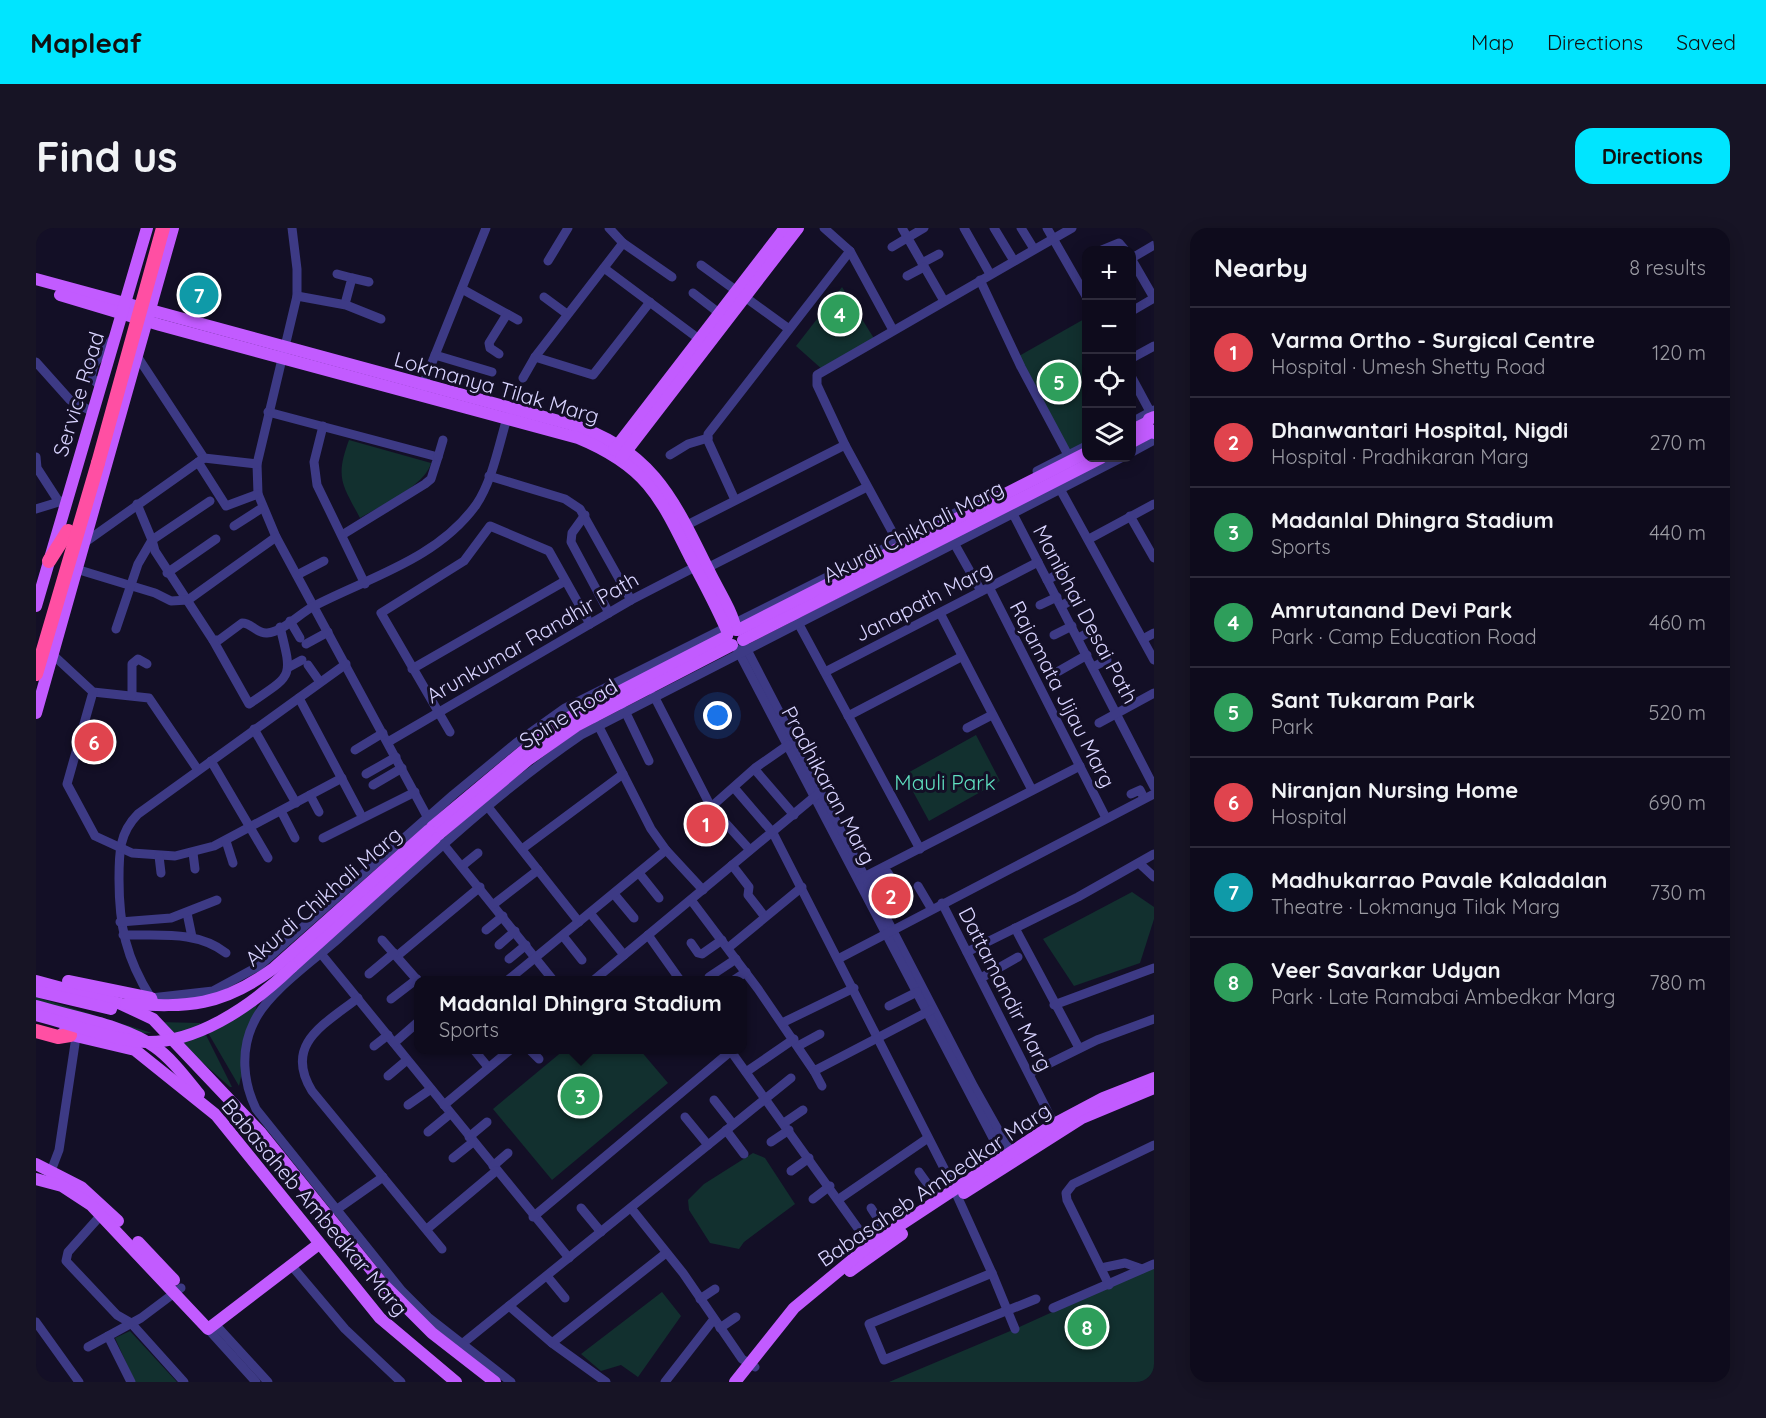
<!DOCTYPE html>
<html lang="en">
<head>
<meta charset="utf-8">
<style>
	body { margin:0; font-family:Quicksand,sans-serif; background:#171425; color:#f1f3f6 }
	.controls { position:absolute; right:18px; top:18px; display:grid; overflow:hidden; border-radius:12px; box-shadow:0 3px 15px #0003 }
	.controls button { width:54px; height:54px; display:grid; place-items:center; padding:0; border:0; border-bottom:2px solid #2e2b3b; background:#0e0b1c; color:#f1f3f6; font:30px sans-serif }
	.you { position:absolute; left:682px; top:488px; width:21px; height:21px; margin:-15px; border:4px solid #fff; border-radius:50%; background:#1a73e8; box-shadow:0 0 0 9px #1a73e833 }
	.badge { display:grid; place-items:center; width:39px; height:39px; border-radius:50%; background:#00e5ff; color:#fff; font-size:20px; font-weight:700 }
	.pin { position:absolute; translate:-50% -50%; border:3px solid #fff; box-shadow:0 2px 6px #0006 }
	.popup { position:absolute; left:378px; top:748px; width:333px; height:78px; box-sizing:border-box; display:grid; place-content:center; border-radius:12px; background:#0e0b1c; filter:drop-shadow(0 2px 4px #0005); font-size:20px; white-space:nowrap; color:#9b9ba3 }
	.popup b { font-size:22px; color:#f1f3f6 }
	.popup::after { content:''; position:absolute; left:50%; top:100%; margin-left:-12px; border:12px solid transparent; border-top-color:#0e0b1c }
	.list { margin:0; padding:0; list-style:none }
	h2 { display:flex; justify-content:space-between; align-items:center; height:78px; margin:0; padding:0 24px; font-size:26px }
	h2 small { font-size:20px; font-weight:400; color:#9b9ba3 }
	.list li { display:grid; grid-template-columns:39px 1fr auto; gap:18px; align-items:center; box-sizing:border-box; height:90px; padding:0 24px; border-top:2px solid #2e2b3b }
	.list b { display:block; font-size:22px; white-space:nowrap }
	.list p { margin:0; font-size:20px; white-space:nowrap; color:#9b9ba3 }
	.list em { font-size:20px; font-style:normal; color:#9b9ba3 }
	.icon { flex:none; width:33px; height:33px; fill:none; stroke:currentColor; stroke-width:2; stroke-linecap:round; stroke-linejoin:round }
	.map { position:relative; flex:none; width:1118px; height:1154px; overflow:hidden; border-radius:18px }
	header { display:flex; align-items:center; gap:36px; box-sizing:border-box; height:84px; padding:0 30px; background:#00e5ff; color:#111 }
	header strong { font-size:28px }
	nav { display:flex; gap:33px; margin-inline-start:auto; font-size:21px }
	.intro { display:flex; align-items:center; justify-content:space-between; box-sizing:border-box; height:144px; padding:0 36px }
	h1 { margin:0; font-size:42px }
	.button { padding:15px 27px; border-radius:18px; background:#00e5ff; color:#111; font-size:21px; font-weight:700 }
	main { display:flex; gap:36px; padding:0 36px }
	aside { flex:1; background:#0e0b1c; border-radius:18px; box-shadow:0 3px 15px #0003 }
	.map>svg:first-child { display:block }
</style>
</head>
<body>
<header>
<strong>Mapleaf</strong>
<nav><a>Map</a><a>Directions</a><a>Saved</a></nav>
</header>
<div class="intro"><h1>Find us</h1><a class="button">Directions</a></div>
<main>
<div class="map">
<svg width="1118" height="1154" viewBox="0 0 1118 1154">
	<rect width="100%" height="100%" fill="#130f26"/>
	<g fill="#12302f">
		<path d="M 806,59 L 839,112 L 787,142 L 760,118 Z"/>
		<path d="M 1050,90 L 1050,218 L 1032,227 L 983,128 Z"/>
		<path d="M 313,212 L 395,235 C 389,258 344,278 324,290 C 306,256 299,250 313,212 Z"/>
		<path d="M 940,507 L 964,553 L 893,593 L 868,547 Z"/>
		<path d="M 1096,664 L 1118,679 L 1118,691 L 1104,735 L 1038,758 L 1007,711 Z"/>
		<path d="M 0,769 L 116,805 L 95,806 L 0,778 Z"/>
		<path d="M 222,772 L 203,858 L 171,803 Z"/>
		<path d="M 121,794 L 164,795 L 196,859 L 194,859 Z"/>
		<path d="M 528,822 L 604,822 L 632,855 L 516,952 L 457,881 Z"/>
		<path d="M 717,925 L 729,930 L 759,976 L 708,1014 L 703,1021 L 674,1015 L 653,982 L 652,972 L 668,956 Z"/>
		<path d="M 1118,1038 L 1118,1154 L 853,1154 L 979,1101 Z"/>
		<path d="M 626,1064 L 645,1088 L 602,1149 L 585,1137 L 565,1143 L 545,1126 Z"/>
		<path d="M 94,1103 L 141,1154 L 99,1154 L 79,1110 Z"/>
	</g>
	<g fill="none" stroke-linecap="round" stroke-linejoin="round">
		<g stroke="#3d3a85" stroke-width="9">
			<path d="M 256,0 L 261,41 L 261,68 L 221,236 L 222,266 L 240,309 L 393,592"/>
			<path d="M 788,0 L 814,23 L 857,102"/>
			<path d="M 866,0 L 908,73"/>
			<path d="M 928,0 L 954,46"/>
			<path d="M 958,0 L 978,33"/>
			<path d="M 985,0 L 998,21"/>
			<path d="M 1011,0 L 1050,68"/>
			<path d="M 587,15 L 636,49"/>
			<path d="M 856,19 L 888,0"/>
			<path d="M 1066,22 L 1083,15 L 1089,22"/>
			<path d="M 1096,30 L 1118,17"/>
			<path d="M 1096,32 L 1118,70"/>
			<path d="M 512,33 L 532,0"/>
			<path d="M 886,35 L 903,26"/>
			<path d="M 665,37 L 753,101"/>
			<path d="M 568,40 L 667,114"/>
			<path d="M 301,46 L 316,50 L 309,76"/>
			<path d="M 871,48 L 888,39"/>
			<path d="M 316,50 L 333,54"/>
			<path d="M 944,52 L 985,139 L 1032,227"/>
			<path d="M 426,61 L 482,92"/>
			<path d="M 657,65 L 683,85"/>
			<path d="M 261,68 L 310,77 L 345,91"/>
			<path d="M 508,69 L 531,86"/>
			<path d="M 1096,83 L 1118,70"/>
			<path d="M 463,126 L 454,120 L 453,115 L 471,86"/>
			<path d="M 399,127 L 456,144"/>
			<path d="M 101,128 L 168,230 L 221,236"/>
			<path d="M 499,129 L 557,147 L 614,74"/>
			<path d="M 1096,130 L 1118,118"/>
			<path d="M 0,134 L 34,172 L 57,184"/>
			<path d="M 487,150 L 499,129 L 587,15 L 573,0"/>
			<path d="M 1096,150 L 1117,189"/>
			<path d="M 65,159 L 55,149 L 58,136 L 78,109"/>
			<path d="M 385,162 L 450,0"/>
			<path d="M 232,184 L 402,229 L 395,251 L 389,256 L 306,307"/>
			<path d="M 1096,194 L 1118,182"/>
			<path d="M 287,198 L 278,234 L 281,257 L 329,356"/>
			<path d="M 1096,224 L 1118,212"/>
			<path d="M 634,227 L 652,216 L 672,210"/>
			<path d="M 0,229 L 1,240 L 23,274"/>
			<path d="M 402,229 L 407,212"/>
			<path d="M 162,234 L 190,278 L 222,266"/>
			<path d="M 1001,243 L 1050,218"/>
			<path d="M 453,248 L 529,271 L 544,281 L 595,372"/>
			<path d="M 1024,261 L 1118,432"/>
			<path d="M 699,272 L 672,213 L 672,206 L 814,23"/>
			<path d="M 174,273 L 116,312 L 119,323 L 177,412 L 183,412 L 206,395 C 216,395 221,406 231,405 C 247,404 264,385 278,378 C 334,349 401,331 440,277 C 457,252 463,215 472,187"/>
			<path d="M 0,281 L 26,273"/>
			<path d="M 975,282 L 1118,559"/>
			<path d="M 549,287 L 536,305 L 535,314 L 573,385"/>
			<path d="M 1094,288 L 1118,330"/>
			<path d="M 651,297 L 809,217"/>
			<path d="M 198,298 L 226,280"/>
			<path d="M 1053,311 L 1118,276"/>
			<path d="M 48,315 L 168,230"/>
			<path d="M 918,315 L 945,363"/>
			<path d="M 864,318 L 809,217 L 781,157 L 781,147 L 1036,0"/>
			<path d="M 671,340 L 831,259"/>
			<path d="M 40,341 L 119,365 L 135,373 L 152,372 L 240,309"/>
			<path d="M 131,345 L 180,311"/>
			<path d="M 261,347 L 288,333"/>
			<path d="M 1011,352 L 1028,343"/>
			<path d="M 953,359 L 1070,590"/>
			<path d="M 1004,377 L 1021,369"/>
			<path d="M 1025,378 L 1041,369"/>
			<path d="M 904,385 L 996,562"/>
			<path d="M 760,391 L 884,621"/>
			<path d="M 254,393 L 264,410"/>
			<path d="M 80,401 L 102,336 L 116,312 L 101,276"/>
			<path d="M 1018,407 L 1036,398"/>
			<path d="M 1042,410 L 1058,402"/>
			<path d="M 1107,411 L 1118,405"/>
			<path d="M 177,412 L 213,476 C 257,446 257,451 244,399"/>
			<path d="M 270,416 L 292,404"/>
			<path d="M 708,416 L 938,859 L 978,930"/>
			<path d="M 701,421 L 970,935"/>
			<path d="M 16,426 L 57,464 L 113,470 L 162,542"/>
			<path d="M 310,436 L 102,586 C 83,605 83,625 83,651 C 83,698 90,730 115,770 L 177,763 L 223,738 L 417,567 L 480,515 L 529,480 L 957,266"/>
			<path d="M 272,437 L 284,454"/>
			<path d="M 253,439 L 266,432"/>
			<path d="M 1057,439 L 1071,432"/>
			<path d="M 376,441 L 529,353"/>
			<path d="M 1023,443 L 1051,427"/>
			<path d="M 789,444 L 1002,334"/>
			<path d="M 57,464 L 31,556 L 59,608 L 96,625 L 139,628 L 178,618 L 306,550"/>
			<path d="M 96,467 L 96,436 L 102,431 L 111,436"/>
			<path d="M 618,468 L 675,579 L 714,622"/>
			<path d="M 263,470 L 324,585"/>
			<path d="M 589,483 L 613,533"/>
			<path d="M 812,488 L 925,429"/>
			<path d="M 1063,495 L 1118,465"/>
			<path d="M 562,497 L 615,601 L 630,622 L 667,662"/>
			<path d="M 931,500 L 956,487"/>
			<path d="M 218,501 L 260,575"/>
			<path d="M 414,504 L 345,385 L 428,333 L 454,298 L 513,323 L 554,396"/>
			<path d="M 352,514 L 595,372 L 659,339"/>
			<path d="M 319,522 L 347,505"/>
			<path d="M 175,533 L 232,630"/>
			<path d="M 721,544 L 758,587"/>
			<path d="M 330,546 L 360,529"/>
			<path d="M 337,557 L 366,540"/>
			<path d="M 700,562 L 737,605 L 914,952"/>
			<path d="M 1095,566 L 1104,562 L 1108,570"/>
			<path d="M 274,567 L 283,584"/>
			<path d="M 452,579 L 543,694"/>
			<path d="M 675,579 L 719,540 L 752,517"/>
			<path d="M 245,583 L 259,610"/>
			<path d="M 287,610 L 379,564"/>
			<path d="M 404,612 L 517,752"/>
			<path d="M 190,613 L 197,635"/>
			<path d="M 486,621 L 587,546"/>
			<path d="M 157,625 L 159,641"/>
			<path d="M 123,628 L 125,645"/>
			<path d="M 1103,635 L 1118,649"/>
			<path d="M 696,637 L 713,659 L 712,667 L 729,689"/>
			<path d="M 426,638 L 442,625"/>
			<path d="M 603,645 L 623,670"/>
			<path d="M 824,651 L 1044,538"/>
			<path d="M 832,655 L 852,645 L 869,673"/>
			<path d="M 882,658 L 895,680"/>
			<path d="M 578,666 L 598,690"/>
			<path d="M 655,672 L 722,761 L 778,843 L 895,782"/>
			<path d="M 906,675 L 1018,896"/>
			<path d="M 458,676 L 502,642"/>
			<path d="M 151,685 L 156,709"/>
			<path d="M 554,685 L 588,727"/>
			<path d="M 84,694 L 135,690 L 181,672"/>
			<path d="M 979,700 L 1043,820"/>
			<path d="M 450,702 L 467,688"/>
			<path d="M 87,707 C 122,708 161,702 190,725"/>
			<path d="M 612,707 L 644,752"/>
			<path d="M 527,708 L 546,732"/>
			<path d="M 346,712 L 382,753"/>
			<path d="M 655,715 L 662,725 L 666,726 L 686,712"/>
			<path d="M 463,717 L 479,703"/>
			<path d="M 692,720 L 766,659"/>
			<path d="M 282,722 L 533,1030"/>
			<path d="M 931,724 L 1042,669 L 1118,626"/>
			<path d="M 361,728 L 444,659"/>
			<path d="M 473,731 L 490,717"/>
			<path d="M 802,731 L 1118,566"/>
			<path d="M 333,746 L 358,725"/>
			<path d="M 673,749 L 700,731"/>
			<path d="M 945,750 L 982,729"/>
			<path d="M 472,752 L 630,622"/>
			<path d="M 558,752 L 783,565"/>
			<path d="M 698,752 L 710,744"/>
			<path d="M 322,770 C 289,796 247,816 276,863 L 406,1021"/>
			<path d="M 355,771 L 381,751"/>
			<path d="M 1018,777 L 1118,740"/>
			<path d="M 853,778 L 881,764"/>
			<path d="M 746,795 L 818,760"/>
			<path d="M 358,815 L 382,794"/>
			<path d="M 338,818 L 352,807"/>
			<path d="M 762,818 L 784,806"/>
			<path d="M 438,822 L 452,839"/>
			<path d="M 494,822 L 503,831"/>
			<path d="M 694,822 L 836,1020"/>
			<path d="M 778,843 L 786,858"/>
			<path d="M 710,844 L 758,811"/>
			<path d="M 994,845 L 1061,812 L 1118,791"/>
			<path d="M 352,848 L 371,832"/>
			<path d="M 678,872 L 697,896"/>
			<path d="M 372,877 L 395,861"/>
			<path d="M 408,877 L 474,822"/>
			<path d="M 649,889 L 672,917"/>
			<path d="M 748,895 L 767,882"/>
			<path d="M 690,902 L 708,926"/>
			<path d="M 392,904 L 414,886"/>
			<path d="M 433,909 L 451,894"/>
			<path d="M 735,914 L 753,902"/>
			<path d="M 417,930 L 437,914"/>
			<path d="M 457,938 L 472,925"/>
			<path d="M 15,943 L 23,922 L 40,809"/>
			<path d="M 755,943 L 773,930"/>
			<path d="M 883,944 L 903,972"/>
			<path d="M 918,961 L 956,1045 L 979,1101"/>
			<path d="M 777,971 L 794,958"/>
			<path d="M 803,971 L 892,910"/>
			<path d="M 545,980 L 565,1004"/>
			<path d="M 595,980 L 647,1045 L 706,1131 L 719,1139"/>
			<path d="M 835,980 L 852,1006"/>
			<path d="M 300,982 L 347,949"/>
			<path d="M 65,987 L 32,1024 L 30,1033 L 81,1087 L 95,1095 L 148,1154"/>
			<path d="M 497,989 L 695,823"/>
			<path d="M 391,1001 L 460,943"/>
			<path d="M 255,1037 L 309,1101 L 365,1154"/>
			<path d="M 1065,1040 L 1089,1035 L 1106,1041"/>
			<path d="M 956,1045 L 833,1096 L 848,1132 L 1000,1071"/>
			<path d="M 511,1048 L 529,1070"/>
			<path d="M 1073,1057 L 1031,972 L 1030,965 L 1037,956 L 1118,917"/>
			<path d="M 664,1071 L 679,1061"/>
			<path d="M 473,1078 L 516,1115 L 570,1154"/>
			<path d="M 1017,1080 L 1118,1036"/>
			<path d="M 0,1094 L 43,1154"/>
			<path d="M 178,1095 L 232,1154"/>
			<path d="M 684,1100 L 700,1089"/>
			<path d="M 172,1101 L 220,1154"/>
			<path d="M 72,1108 L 95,1154"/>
			<path d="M 516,1115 L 630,1025"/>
			<path d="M 52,1119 L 105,1090 L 145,1060"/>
			<path d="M 421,1120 L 755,850"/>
			<path d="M 475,1154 L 392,1089 L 366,1063 L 220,881 C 207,854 204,822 218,794 C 232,764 277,733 302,711 C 381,641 457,567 545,507 L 1085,230"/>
			<path d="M 629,1154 L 678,1091"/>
		</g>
		<g stroke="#c25bff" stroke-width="12">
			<path d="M 0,51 L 534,196 C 616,221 638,272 673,343 C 682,362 696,382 700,402"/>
			<path d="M 24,67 L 124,97 L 542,210 C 610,238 624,268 655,331 C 668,355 681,380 692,405"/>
			<path d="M 1118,189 L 1113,191 L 1110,198 L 1118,205"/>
			<path d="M 1096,202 L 1110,195"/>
			<path d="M 1096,214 L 1115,204"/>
			<path d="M 578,222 L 749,0"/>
			<path d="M 585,230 L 762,0"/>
			<path d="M 0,378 L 111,0"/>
			<path d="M 702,402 L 1050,225"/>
			<path d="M 707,412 L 1065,230"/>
			<path d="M 0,485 L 137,0"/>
			<path d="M 396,599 L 487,523 L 534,489 L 691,408"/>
			<path d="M 402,607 L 493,531 L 540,498 L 696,417"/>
			<path d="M 256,739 L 399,610"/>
			<path d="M 0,753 L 85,776 L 117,791 L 225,905 L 346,1055 L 396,1105 L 459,1154"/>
			<path d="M 32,753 L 115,770 L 116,773"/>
			<path d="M 0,763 L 75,781"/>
			<path d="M 90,776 C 153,779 185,779 238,740 L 393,602"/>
			<path d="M 0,778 C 36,789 88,797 119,819 C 135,830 150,850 163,866"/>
			<path d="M 27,805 L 99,822 L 180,887 L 344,1090 L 420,1154"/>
			<path d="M 0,936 L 45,959 L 82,993"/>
			<path d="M 0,951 L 26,958 L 55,977 L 172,1101 L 283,1016"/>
			<path d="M 928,965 L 1046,890 L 1118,860"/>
			<path d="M 102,1014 L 138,1052"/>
			<path d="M 814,1043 L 866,1006"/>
			<path d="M 699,1154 L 758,1080 L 834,1017 L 1018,896 L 1067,870 L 1118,850"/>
		</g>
		<g stroke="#ff4fa3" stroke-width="14">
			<path d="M 13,333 L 32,303"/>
			<path d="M 0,446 L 62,235"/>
			<path d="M 0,803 L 22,809 L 34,807"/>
		</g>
		<path stroke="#c25bff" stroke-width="12" d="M 0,787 C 32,795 65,808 98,813 C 156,821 217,777 256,739"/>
		<path stroke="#ff4fa3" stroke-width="14" d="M 62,235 L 127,0"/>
	</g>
	<g text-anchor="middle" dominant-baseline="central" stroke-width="6" stroke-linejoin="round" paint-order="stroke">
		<g font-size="21" fill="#d9d4ff" stroke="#130f26">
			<text transform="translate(461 159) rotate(16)">Lokmanya Tilak Marg</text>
			<text transform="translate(42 166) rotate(-73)">Service Road</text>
			<text transform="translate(877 303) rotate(-27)">Akurdi Chikhali Marg</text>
			<text transform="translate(887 373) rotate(-27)">Janapath Marg</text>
			<text transform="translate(1050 386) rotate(62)">Manibhai Desai Path</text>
			<text transform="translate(496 409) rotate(-30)">Arunkumar Randhir Path</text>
			<text transform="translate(1027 466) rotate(63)">Rajamata Jijau Marg</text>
			<text transform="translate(532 485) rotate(-32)">Spine Road</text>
			<text transform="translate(793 557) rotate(62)">Pradhikaran Marg</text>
			<text transform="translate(287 668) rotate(-41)">Akurdi Chikhali Marg</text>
			<text transform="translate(970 761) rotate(63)">Dattamandir Marg</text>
			<text transform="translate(898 956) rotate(-34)">Babasaheb Ambedkar Marg</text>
			<text transform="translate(279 979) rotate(50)">Babasaheb Ambedkar Marg</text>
		</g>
		<g font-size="21" fill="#5fe0c0" stroke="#130f26">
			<text x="909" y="554">Mauli Park</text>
		</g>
	</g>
</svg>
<div class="controls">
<button>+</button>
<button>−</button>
<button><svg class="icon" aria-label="locate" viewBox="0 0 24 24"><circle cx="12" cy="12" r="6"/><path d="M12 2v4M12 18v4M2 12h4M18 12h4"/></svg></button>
<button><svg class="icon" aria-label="layers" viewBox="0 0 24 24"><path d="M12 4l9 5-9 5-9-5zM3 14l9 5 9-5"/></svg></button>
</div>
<div class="you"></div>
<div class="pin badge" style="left:670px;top:596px;background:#e0444e">1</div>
<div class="pin badge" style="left:855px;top:668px;background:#e0444e">2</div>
<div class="pin badge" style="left:544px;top:868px;background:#2e9e5b">3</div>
<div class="popup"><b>Madanlal Dhingra Stadium</b>Sports</div>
<div class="pin badge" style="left:804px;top:86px;background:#2e9e5b">4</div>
<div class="pin badge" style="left:1023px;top:154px;background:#2e9e5b">5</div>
<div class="pin badge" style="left:58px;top:514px;background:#e0444e">6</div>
<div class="pin badge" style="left:163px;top:67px;background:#0f9aa8">7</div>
<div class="pin badge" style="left:1051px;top:1099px;background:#2e9e5b">8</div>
</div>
<aside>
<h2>Nearby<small>8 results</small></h2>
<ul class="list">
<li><span class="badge" style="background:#e0444e">1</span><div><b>Varma Ortho - Surgical Centre</b><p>Hospital · Umesh Shetty Road</p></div><em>120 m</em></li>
<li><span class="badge" style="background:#e0444e">2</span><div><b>Dhanwantari Hospital, Nigdi</b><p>Hospital · Pradhikaran Marg</p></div><em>270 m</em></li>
<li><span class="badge" style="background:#2e9e5b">3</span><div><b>Madanlal Dhingra Stadium</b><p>Sports</p></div><em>440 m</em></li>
<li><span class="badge" style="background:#2e9e5b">4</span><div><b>Amrutanand Devi Park</b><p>Park · Camp Education Road</p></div><em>460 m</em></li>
<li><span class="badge" style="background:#2e9e5b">5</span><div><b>Sant Tukaram Park</b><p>Park</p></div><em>520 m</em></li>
<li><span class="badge" style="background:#e0444e">6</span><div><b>Niranjan Nursing Home</b><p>Hospital</p></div><em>690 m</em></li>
<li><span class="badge" style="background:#0f9aa8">7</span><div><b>Madhukarrao Pavale Kaladalan</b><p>Theatre · Lokmanya Tilak Marg</p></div><em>730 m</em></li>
<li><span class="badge" style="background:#2e9e5b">8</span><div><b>Veer Savarkar Udyan</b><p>Park · Late Ramabai Ambedkar Marg</p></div><em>780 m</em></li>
</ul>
</aside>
</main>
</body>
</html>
